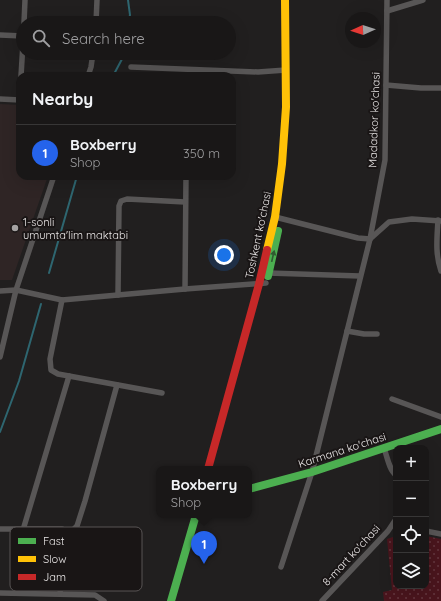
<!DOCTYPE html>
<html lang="en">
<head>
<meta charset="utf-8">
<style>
	body { margin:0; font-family:Quicksand,sans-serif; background:#262424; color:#f1f3f6 }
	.controls { position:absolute; right:12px; bottom:12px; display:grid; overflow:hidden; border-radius:8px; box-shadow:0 4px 16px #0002 }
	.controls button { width:36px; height:36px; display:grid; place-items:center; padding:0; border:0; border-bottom:1px solid #373636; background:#191717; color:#f1f3f6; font:20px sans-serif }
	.compass { position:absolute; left:345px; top:12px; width:36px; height:36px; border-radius:50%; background:#191717; box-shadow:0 4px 16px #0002; rotate:267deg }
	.you { position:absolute; left:224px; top:255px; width:14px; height:14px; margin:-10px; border:3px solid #fff; border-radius:50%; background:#1a73e8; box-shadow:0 0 0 6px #1a73e833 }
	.badge { display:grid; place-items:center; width:26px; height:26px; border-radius:50%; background:#2563eb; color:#fff; font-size:13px; font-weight:700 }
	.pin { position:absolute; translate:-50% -33px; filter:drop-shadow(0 1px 2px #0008) }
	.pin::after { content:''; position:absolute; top:21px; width:14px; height:12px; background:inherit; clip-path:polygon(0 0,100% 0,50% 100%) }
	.popup { position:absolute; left:156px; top:466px; width:96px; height:52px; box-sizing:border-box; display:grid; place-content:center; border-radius:8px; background:#191717; filter:drop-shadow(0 1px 3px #0005); font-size:13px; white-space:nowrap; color:#9f9fa1 }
	.popup b { font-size:15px; color:#f1f3f6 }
	.popup::after { content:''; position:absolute; left:50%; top:100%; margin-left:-8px; border:8px solid transparent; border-top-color:#191717 }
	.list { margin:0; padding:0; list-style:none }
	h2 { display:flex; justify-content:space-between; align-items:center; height:52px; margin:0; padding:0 16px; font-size:17px }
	h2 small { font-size:13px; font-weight:400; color:#9f9fa1 }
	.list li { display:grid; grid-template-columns:26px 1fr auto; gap:12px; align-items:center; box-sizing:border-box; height:56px; padding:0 16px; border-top:1px solid #373636 }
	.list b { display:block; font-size:15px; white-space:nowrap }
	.list p { margin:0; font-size:13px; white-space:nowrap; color:#9f9fa1 }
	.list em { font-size:13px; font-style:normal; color:#9f9fa1 }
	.icon { flex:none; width:22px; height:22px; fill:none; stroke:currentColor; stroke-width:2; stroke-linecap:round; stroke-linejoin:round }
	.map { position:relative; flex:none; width:441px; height:601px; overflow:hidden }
	.search { position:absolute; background:#191717; box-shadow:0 4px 16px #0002; left:16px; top:16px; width:220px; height:44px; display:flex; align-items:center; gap:10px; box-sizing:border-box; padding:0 14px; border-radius:22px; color:#9f9fa1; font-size:15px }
	.panel { position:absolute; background:#191717; box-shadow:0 4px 16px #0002; left:16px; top:72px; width:220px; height:108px; border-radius:12px }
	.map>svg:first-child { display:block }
</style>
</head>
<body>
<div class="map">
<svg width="441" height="601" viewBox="0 0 441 601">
	<defs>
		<pattern id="park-dots" width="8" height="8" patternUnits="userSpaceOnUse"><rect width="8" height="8" fill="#4a151d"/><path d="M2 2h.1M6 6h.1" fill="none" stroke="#64373e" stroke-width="1.8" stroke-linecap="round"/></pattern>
	</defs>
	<rect width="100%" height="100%" fill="#211f1f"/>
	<path fill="#2f2525" d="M 0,104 L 20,105 L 20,176 L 48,176 L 12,280 L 0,280 Z"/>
	<path fill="url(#park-dots)" d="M 396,536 L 396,586 L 426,586 L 426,536 L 441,539 L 441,601 L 384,601 L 383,592 L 392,590 L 387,539 Z"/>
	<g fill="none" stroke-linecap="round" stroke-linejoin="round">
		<g stroke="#2e6670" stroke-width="2">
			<path d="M 128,0 L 130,15 L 128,23"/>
			<path d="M 113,76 L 122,59 L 123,53"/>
			<path d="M 49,273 L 77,176"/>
			<path d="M 0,432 L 19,381 L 41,304"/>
		</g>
		<g stroke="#585656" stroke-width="5.5">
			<path d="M 387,11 L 423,0"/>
			<path d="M 24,23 L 25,0"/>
			<path d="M 96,23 L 97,0"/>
			<path d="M 0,35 L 23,36"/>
			<path d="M 131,67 L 258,72 L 286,70"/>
			<path d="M 21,76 L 23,43"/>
			<path d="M 88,76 L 91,67 L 93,53"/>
			<path d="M 386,85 L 421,88 L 441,88"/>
			<path d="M 0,99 L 20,100"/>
			<path d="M 19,100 L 20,88"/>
			<path d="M 275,217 L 358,238 L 370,239"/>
			<path d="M 438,220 C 437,238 435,254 441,271"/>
			<path d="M 370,239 L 389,222 L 412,219 L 441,221"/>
			<path d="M 268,273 L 360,276"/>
			<path d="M 185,289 L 186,176"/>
			<path d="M 0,291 L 16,290 L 62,300 L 185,289 L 266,283"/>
			<path d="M 118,295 L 119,206 L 121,201 L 127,199 L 185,202"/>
			<path d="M 62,300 L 50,359 L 51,370 L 58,374 L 162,393"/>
			<path d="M 347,331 L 364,334 L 377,334"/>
			<path d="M 0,357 L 16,290 L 54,176"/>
			<path d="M 392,399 L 441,417"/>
			<path d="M 384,448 C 387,456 389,470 396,475"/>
			<path d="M 0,529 L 62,529 L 70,533"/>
			<path d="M 23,530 L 69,376"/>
			<path d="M 426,531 L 441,534"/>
			<path d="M 281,567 L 312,472 L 370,239 L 385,160 L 387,0"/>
			<path d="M 0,593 L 95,595 L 104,601"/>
			<path d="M 60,594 L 64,542 L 65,538 L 77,526 L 85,501 L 117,385"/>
			<path d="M 322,601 L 388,531 L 396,519"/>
		</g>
		<g stroke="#4caf50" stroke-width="8">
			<path d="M 268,276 L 278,231"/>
			<path d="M 249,489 L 312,472 L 441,429"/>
			<path d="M 171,601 L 196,515"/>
		</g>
		<path stroke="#ffc107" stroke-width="8" d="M 267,250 L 275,217 L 282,164 L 286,107 L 285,0"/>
		<path stroke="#c62828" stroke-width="8" d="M 208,469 L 259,284 L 267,250"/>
	</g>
	<defs><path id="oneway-solid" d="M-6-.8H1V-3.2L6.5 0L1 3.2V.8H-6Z"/></defs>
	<use fill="#305a30" href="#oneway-solid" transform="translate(273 256) rotate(-77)"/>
	<circle fill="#a4a1a1" stroke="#191515" stroke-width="1.5" cx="15" cy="228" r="4"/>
	<g text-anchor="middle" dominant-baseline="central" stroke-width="4" stroke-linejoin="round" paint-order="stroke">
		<g font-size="11" fill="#eae7e7" stroke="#191515">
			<text transform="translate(374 120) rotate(-88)">Madadkor ko'chasi</text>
			<text transform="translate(258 235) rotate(-78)">Toshkent ko'chasi</text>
			<text transform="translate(342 450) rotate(-18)">Karmana ko'chasi</text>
			<text transform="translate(351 555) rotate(-47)">8-mart ko'chasi</text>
		</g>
		<g font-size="11" fill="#eae7e7" stroke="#191515" text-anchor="start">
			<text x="23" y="222">1-sonli<tspan x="23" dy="13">umumta'lim maktabi</tspan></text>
		</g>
	</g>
	<rect x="10" y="527" width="132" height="64" rx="6" fill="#191515" stroke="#585454" stroke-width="1"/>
	<rect x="18" y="538" width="18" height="6" fill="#4caf50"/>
	<rect x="18" y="556" width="18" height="6" fill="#ffc107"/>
	<rect x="18" y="574" width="18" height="6" fill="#c62828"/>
	<g font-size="11" fill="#eae7e7">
		<text x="43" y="545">Fast</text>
		<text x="43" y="563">Slow</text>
		<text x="43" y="581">Jam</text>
	</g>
</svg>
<div class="controls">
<button>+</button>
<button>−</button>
<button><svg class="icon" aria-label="locate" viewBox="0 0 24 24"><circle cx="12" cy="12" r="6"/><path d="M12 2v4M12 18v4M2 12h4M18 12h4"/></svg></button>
<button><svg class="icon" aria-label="layers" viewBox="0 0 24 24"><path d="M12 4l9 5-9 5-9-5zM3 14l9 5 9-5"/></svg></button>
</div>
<svg class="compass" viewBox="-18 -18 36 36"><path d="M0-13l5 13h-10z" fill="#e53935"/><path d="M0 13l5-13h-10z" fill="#9f9fa1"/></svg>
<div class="you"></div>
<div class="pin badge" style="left:204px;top:564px">1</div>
<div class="popup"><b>Boxberry</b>Shop</div>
<div class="search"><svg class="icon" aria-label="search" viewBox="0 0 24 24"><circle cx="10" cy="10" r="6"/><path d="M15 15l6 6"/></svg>Search here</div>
<section class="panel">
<h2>Nearby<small></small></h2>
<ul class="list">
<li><span class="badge">1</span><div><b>Boxberry</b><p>Shop</p></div><em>350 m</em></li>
</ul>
</section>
</div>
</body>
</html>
